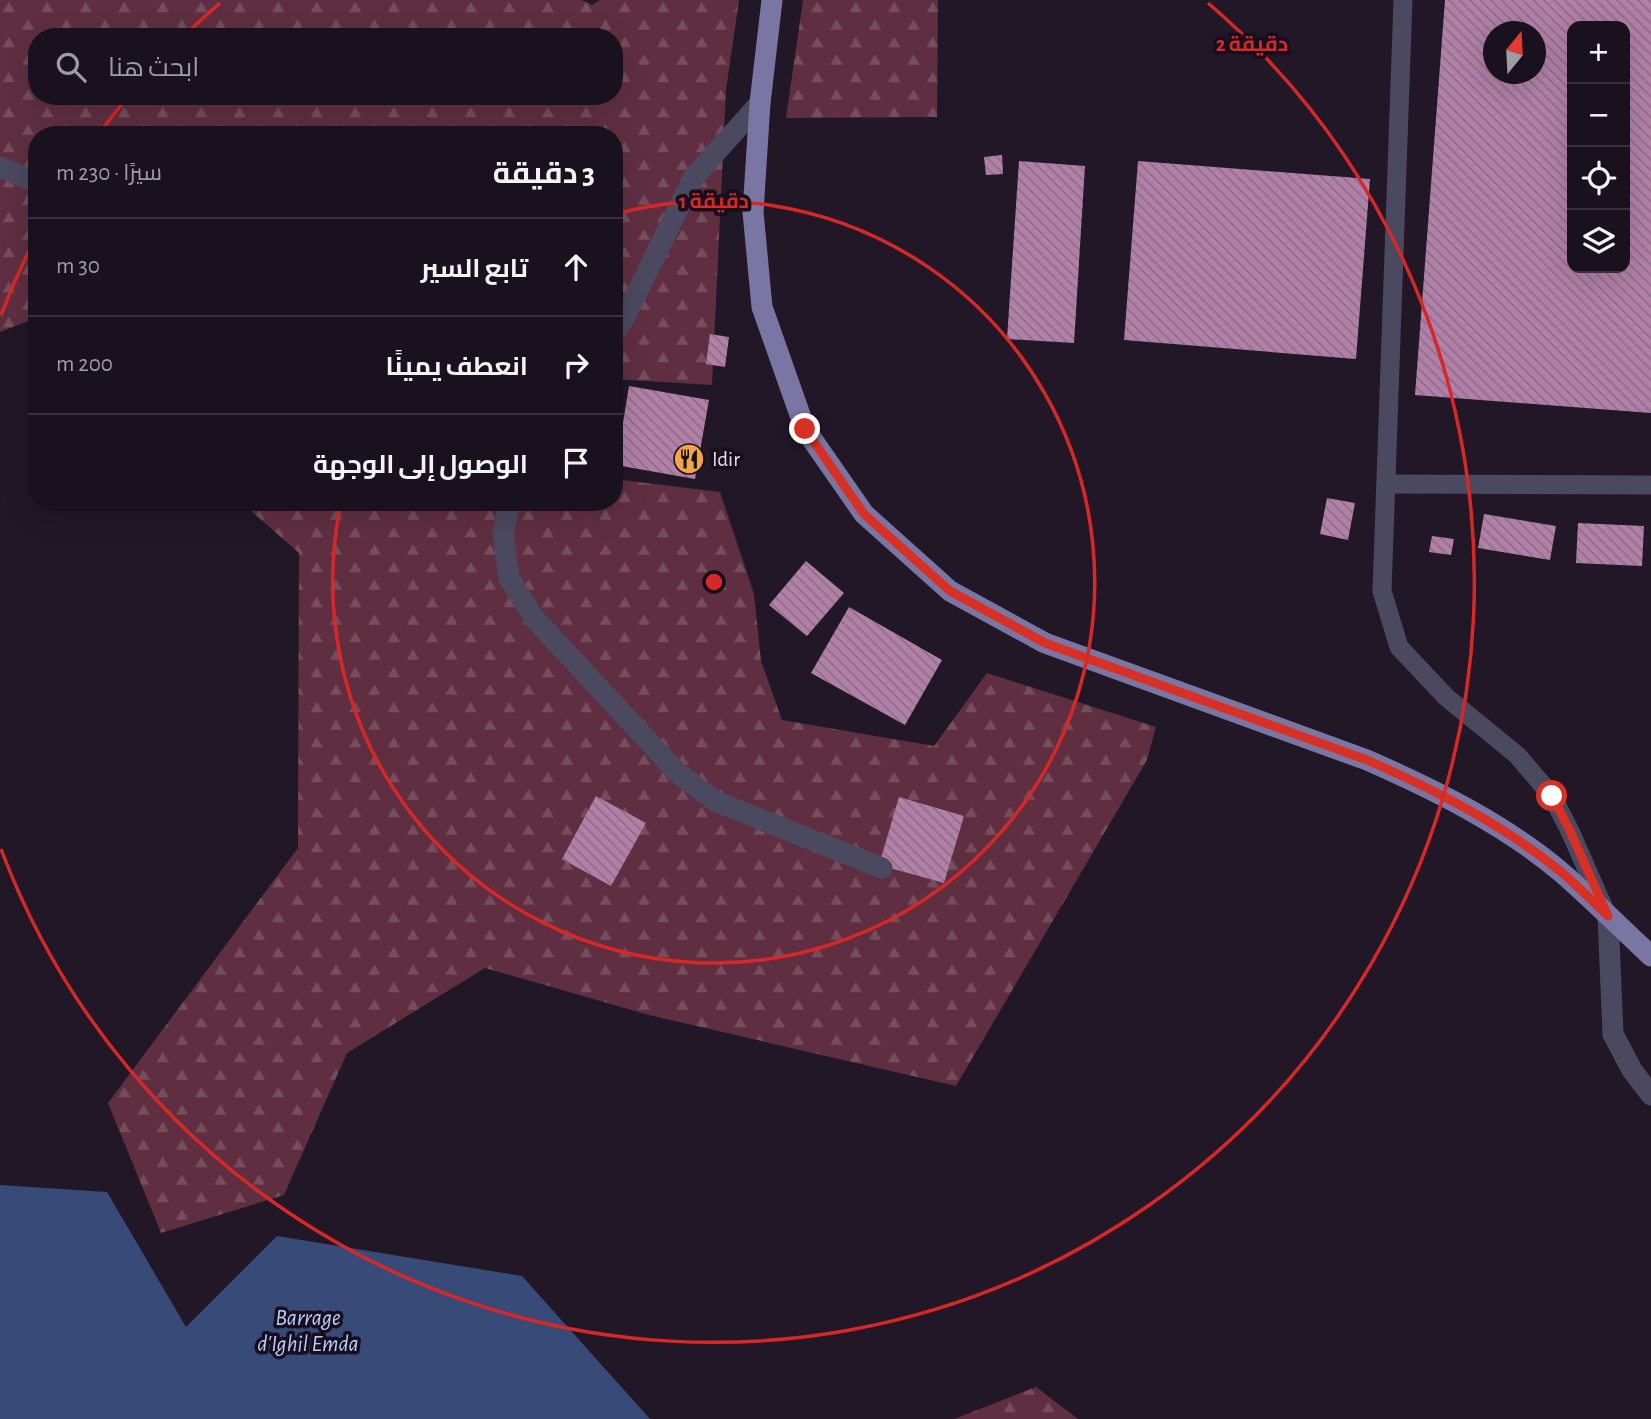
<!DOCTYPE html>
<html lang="ar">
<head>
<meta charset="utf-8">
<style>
	body { margin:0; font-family:"Alegreya Sans",Cairo,sans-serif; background:#261f2a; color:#f1f3f6; direction:rtl }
	.controls { position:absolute; right:21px; top:21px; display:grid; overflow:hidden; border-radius:14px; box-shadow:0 7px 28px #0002 }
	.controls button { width:63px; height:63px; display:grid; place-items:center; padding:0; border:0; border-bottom:2px solid #37313b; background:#19111d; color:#f1f3f6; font:35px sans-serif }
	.compass { position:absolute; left:1483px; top:21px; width:63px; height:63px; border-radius:50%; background:#19111d; box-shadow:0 7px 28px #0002; rotate:18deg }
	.stop { position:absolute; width:21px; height:21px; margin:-16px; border:5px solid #d93025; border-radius:50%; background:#fff }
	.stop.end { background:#d93025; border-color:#fff; box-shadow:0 2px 7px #0008 }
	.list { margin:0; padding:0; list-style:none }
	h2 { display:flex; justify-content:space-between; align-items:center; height:91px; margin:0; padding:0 28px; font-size:30px }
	h2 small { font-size:23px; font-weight:400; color:#9f9da4 }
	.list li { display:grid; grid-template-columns:46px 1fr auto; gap:21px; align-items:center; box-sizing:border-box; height:98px; padding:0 28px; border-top:2px solid #37313b }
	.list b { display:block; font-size:26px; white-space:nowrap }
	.list em { font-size:23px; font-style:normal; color:#9f9da4 }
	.icon { flex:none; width:38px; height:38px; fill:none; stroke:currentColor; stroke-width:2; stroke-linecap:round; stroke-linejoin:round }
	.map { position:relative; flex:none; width:1651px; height:1419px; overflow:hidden; direction:ltr }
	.search { position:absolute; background:#19111d; box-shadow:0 7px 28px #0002; left:28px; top:28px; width:595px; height:77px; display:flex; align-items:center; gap:18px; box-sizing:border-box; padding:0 24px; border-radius:28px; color:#9f9da4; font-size:26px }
	.panel { position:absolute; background:#19111d; box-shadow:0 7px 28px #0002; left:28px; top:126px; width:595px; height:385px; border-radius:28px; direction:rtl }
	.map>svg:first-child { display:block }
</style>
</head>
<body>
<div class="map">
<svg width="1651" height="1419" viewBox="0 0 1651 1419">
	<defs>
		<pattern id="forest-firs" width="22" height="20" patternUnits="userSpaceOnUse" patternTransform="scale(1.75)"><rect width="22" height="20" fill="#5f2f41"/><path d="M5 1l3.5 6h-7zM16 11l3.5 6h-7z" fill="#764d5c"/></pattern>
		<pattern id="building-back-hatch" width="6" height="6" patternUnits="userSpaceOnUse" patternTransform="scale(1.75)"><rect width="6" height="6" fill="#b180a7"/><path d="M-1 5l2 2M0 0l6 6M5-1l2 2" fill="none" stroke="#906d8a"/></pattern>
	</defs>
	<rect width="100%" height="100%" fill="#211727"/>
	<g fill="url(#forest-firs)" fill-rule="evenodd">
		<path d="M 0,0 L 582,0 L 592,5 L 600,0 L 739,0 L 726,90 L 712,385 L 614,379 L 614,135 L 37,135 L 37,324 L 31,320 L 0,332 ZM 37,37 L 614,37 L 614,96 L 37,96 Z"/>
		<path d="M 803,0 L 938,0 L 937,117 L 786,118 Z"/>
		<path d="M 614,479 L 720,492 L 754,594 L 761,661 L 782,720 L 934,746 L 987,673 L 1156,727 L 1147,760 L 956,1086 L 649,1015 L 485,968 L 347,1053 L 284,1195 L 161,1233 L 108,1103 L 298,848 L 299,553 L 241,502 L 614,502 Z"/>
		<path d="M 1036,1387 L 1078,1419 L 954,1419 Z"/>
	</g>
	<path fill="#384b78" d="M 0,1185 L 107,1192 L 186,1327 L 277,1236 L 522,1276 L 650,1419 L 0,1419 Z"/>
	<g fill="url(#building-back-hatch)" fill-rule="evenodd">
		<path d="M 1445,0 L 1651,0 L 1651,413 L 1415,395 ZM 1572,26 L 1625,26 L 1625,268 L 1572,268 ZM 1494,32 L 1536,32 L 1536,74 L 1494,74 Z"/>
		<path d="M 1002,155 L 1003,174 L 986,175 L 984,157 Z"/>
		<path d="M 1019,161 L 1085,166 L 1074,343 L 1007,339 Z"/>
		<path d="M 1138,161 L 1370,179 L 1356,359 L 1124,340 Z"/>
		<path d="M 710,334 L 729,337 L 725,367 L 706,364 Z"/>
		<path d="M 629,386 L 709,400 L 695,479 L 616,465 Z"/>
		<path d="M 614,411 L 620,412 L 616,435 L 614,434 Z"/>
		<path d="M 1327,498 L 1355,503 L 1348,540 L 1320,534 Z"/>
		<path d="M 1484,514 L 1556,526 L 1550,560 L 1478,548 Z"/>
		<path d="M 1578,523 L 1644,526 L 1642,566 L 1576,563 Z"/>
		<path d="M 1432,536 L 1454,539 L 1451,555 L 1429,552 Z"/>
		<path d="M 806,561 L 844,593 L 807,636 L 769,605 Z"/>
		<path d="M 849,607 L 942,660 L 905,725 L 811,673 Z"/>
		<path d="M 596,796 L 646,823 L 611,886 L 562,859 Z"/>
		<path d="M 899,797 L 964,816 L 944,883 L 879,865 Z"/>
	</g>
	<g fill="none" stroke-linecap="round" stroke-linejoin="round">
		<g stroke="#4b495f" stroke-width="19">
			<path d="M 1403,0 L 1382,591 L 1399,647 L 1446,697 L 1517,755 L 1552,796 L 1570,831 L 1606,913"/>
			<path d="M 1386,484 L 1651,485"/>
		</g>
		<g stroke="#4b495f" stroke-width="21">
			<path d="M 0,167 L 37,183"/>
			<path d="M 614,332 L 625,317 L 693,178 L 760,103"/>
			<path d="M 510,502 L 503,533 L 509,578 L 534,618 L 678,773 L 715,801 L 882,868"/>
			<path d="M 1608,916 L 1613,1034 L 1632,1070 L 1651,1095"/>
		</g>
		<path stroke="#7a76a3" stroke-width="21" d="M 772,0 L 760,103 L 753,212 L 762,307 L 805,429 L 864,514 L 950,591 L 1045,643 L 1367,760 C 1435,790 1504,824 1561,872 C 1592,899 1621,928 1651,956"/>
	</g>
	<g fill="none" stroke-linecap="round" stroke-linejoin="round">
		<path stroke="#d93025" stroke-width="9" d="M 805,429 L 864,514 L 950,591 L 1045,643 L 1367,760 C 1435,790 1502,824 1560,871 C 1577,885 1592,901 1608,916 L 1570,831 L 1552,796"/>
	</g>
	<g fill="none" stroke="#d62828" stroke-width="3.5">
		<path d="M615 214A381 381 0 1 1 341 503"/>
		<path d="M1 315A761 761 0 0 1 36 237M98 135A761 761 0 0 1 127 98M185 35A761 761 0 0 1 220 3M1208 3A761 761 0 1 1 1 849"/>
	</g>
	<defs>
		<g id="restaurant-disc" transform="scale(1.575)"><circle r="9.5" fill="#f5a346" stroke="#170e1d"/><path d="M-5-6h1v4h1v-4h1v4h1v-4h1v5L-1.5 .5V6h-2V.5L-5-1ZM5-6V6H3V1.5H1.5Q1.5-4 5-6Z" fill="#111"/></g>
	</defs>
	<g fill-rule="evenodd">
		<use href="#restaurant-disc" x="689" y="459"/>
	</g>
	<g text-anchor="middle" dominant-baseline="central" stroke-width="7" stroke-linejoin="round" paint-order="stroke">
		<g font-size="21" fill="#e3dde8" stroke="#170e1d" text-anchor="start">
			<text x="712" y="459">Idir</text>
		</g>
		<g font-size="23" font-style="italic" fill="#b9cefa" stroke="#170e1d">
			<text x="308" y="1318">Barrage<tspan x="308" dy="26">d'Ighil Emda</tspan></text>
		</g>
	</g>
	<circle cx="714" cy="582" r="10" fill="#d62828" stroke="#170e1d" stroke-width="3.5"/>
	<g font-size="21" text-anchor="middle" font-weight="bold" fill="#d62828" stroke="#170e1d" stroke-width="7" stroke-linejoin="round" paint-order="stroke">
		<text x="1252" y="51">2 دقيقة</text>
		<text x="714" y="208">1 دقيقة</text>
	</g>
</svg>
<div class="controls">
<button>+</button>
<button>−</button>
<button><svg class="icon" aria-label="locate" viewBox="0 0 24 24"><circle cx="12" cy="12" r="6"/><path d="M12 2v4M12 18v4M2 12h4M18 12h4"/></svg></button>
<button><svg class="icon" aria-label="layers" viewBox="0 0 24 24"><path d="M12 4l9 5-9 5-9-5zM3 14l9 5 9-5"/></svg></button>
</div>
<svg class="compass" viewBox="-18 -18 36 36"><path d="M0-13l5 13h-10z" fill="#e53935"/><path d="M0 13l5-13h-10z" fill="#9f9da4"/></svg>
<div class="stop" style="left:1552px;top:796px"></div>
<div class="stop end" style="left:805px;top:429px"></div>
<div class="search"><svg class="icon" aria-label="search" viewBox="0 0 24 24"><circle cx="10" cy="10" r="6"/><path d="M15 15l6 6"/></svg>ابحث هنا</div>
<section class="panel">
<h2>3 دقيقة<small>سيرًا · 230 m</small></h2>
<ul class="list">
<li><svg class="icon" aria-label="ahead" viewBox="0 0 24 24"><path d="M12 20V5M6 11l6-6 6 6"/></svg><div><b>تابع السير</b></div><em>30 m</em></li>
<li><svg class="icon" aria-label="right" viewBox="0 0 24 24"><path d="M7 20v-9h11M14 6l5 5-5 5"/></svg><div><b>انعطف يمينًا</b></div><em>200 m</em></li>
<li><svg class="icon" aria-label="arrive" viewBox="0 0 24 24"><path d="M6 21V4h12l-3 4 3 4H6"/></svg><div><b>الوصول إلى الوجهة</b></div></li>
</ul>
</section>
</div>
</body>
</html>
